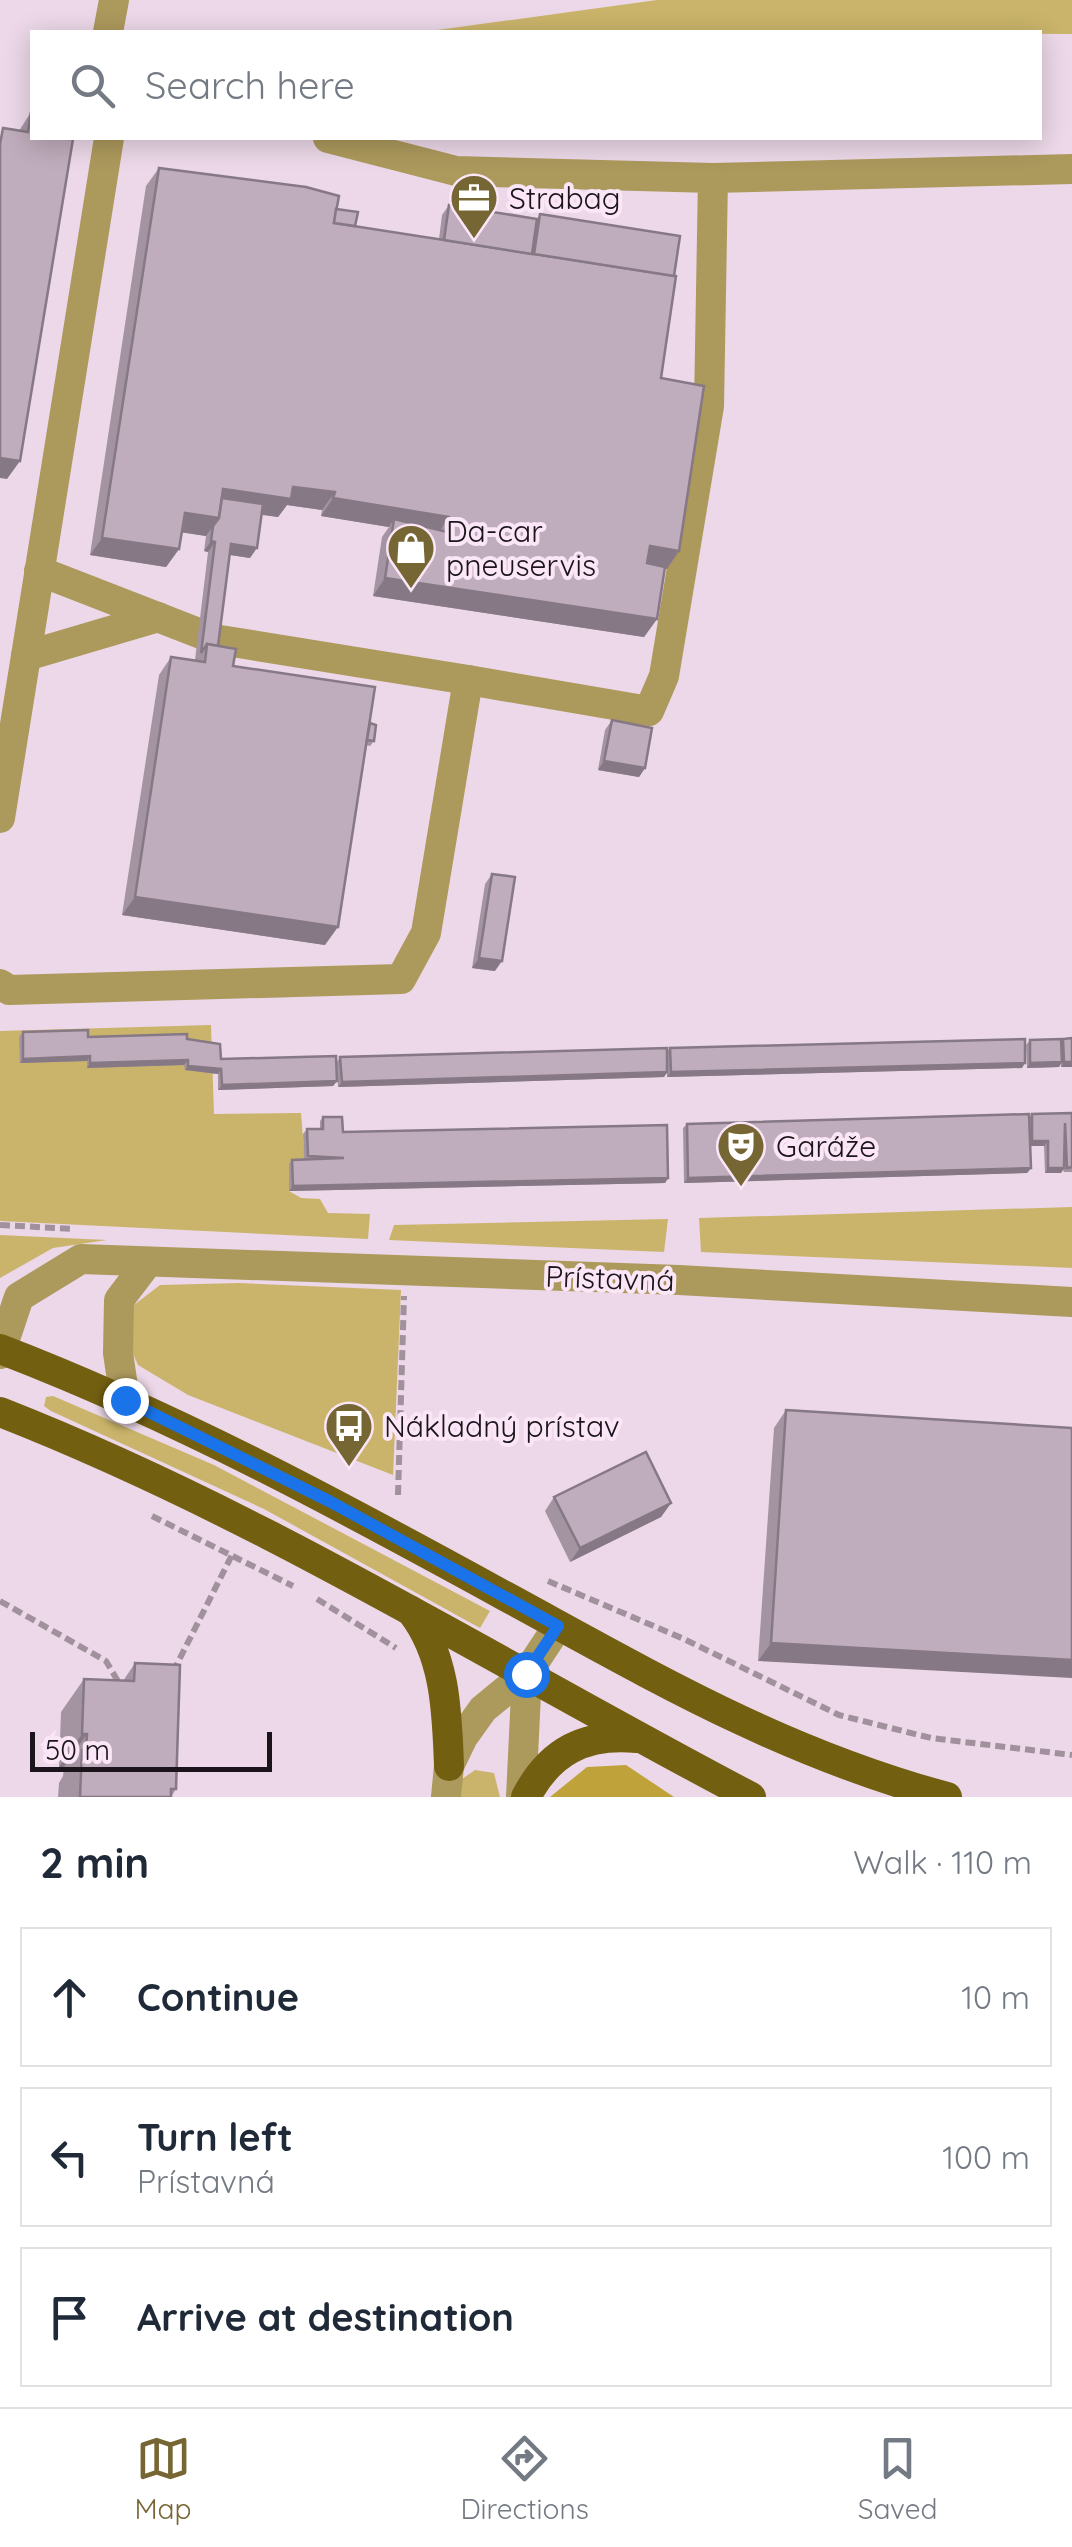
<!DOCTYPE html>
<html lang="en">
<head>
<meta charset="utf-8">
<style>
	body { margin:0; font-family:Quicksand,sans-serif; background:#f6f6f7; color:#1f2937 }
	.scale { position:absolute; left:30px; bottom:25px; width:242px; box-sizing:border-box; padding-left:10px; border:5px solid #1b141a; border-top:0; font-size:28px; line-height:35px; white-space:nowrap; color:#1b141a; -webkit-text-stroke:8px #fae6f6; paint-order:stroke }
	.stop { position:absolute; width:30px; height:30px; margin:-22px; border:8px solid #1a73e8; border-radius:50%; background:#fff }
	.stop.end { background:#1a73e8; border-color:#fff; box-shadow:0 2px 10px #0008 }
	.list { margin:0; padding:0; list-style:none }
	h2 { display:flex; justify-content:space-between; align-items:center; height:130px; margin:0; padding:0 40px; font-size:42px }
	h2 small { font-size:32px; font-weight:400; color:#747a83 }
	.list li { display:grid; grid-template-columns:65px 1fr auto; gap:30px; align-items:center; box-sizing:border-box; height:140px; margin:0 20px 20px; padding:0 20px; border:2px solid #e0e1e3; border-radius:0px }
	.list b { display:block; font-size:38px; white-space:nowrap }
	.list p { margin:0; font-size:32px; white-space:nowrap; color:#747a83 }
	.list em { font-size:32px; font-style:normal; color:#747a83 }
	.icon { flex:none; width:55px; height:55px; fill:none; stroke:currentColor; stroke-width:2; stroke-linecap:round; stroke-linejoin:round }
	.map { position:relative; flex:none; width:1072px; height:1797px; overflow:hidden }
	.search { position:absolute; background:#fff; box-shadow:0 5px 25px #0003; left:30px; right:30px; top:30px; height:110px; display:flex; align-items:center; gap:25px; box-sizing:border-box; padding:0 35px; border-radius:0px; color:#747a83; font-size:38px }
	.sheet { height:610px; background:#fff }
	nav { display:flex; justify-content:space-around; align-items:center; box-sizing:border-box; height:140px; border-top:2px solid #e0e1e3; background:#fff; font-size:28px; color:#747a83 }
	nav a { display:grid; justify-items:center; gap:5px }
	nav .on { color:#766634 }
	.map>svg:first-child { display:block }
</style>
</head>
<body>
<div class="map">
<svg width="1072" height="1797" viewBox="0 0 1072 1797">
	<rect width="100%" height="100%" fill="#ecd8e8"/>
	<g fill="#cab46b">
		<path d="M 657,0 L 1072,0 L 1072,34 L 423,32 Z"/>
		<path d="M 211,1025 L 214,1114 L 301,1113 L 305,1164 L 289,1191 L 301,1198 L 320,1199 L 328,1213 L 370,1214 L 368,1239 L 0,1221 L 0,1031 Z"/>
		<path d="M 1072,1207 L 1072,1268 L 701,1252 L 699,1218 Z"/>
		<path d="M 668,1219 L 664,1252 L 389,1240 L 394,1225 Z"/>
		<path d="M 0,1235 L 107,1240 L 53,1248 L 0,1278 Z"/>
		<path d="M 239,1283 L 401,1290 L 393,1475 L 188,1395 L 138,1365 L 126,1338 L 130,1308 L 160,1285 Z"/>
		<path d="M 53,1396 L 214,1465 L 490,1611 L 480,1628 L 264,1509 L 51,1411 L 44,1406 L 46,1397 Z"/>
		<path d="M 475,1770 L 494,1773 L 500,1797 L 461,1797 L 462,1779 Z"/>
	</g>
	<path fill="#c0a23a" d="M 626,1765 L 674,1797 L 550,1797 L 587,1767 Z"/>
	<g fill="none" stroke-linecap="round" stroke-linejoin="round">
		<g stroke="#a0919d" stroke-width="6" stroke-dasharray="10 5" stroke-linecap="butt">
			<path d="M 0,1225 L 74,1229"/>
			<path d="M 398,1495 L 404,1296"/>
			<path d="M 152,1516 L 293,1586"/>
			<path d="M 548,1581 L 684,1639 L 839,1715 L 931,1738 L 1072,1755"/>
			<path d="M 317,1599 L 396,1648"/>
			<path d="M 0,1601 L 106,1661 L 119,1683"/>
			<path d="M 173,1672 L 232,1555"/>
		</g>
		<g stroke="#ac995c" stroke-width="30">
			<path d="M 108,32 L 114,0"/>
			<path d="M 713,178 L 1072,169"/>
			<path d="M 39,571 L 214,639 L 468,680"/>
			<path d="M 26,656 L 158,617"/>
			<path d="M 0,818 L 109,138"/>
			<path d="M 0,984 L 9,990 L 401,979 L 426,933 L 468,680 L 649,711 L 664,676 L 709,406 L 713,178 L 456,171 L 328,138"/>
			<path d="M 0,1354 L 19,1297 L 81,1259 L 679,1280 L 1072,1302"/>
			<path d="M 125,1400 L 118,1353 L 119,1300 L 148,1262"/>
			<path d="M 446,1797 L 449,1766 L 463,1737 L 483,1709 L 527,1673 L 558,1626"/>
			<path d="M 521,1797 L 527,1673"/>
		</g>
		<g stroke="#735f10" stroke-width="30">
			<path d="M 0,1349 C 175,1416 341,1506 505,1596 C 654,1677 781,1752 947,1797"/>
			<path d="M 0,1412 C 263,1515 501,1666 751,1797"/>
			<path d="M 411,1611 C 446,1655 447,1713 449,1766"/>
			<path d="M 526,1797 C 550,1751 585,1733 637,1738"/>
		</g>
	</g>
	<g fill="#a494a2">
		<path d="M 31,112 L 7,479 L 19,131 Z"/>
		<path d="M 159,168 L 336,209 L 355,226 L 439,239 L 442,215 L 449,205 L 537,219 L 540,214 L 661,378 L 679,551 L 667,569 L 664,568 L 657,619 L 644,637 L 373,596 L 382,537 L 389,527 L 321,516 L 322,510 L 287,505 L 278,517 L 262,515 L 250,558 L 230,555 L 218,646 L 233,666 L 370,723 L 374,741 L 370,746 L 366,745 L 325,945 L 122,915 L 159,675 L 171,657 L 195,660 L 208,552 L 204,551 L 206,536 L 182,532 L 179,549 L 166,567 L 90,555 L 146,186 Z"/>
		<path d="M 612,720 L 645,768 L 639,777 L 598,770 L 605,730 Z"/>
		<path d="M 492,874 L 495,971 L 472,968 L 485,884 Z"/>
		<path d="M 23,1032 L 88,1037 L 187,1039 L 221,1059 L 337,1081 L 333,1086 L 218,1090 L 218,1074 L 185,1070 L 184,1065 L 87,1068 L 87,1061 L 20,1063 L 19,1037 Z"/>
		<path d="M 1063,1039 L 1072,1067 L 1061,1067 L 1061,1063 L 1059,1067 L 1027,1068 L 1026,1045 L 1030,1040 L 1061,1042 Z"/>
		<path d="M 670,1048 L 1022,1068 L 667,1077 L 667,1073 L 664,1077 L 338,1087 L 337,1062 L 340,1057 L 667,1052 Z"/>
		<path d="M 1072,1113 L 1072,1172 L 1064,1172 L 1063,1170 L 1061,1173 L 1045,1173 L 1044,1146 L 1030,1146 L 1031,1168 L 1027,1173 L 684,1183 L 683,1128 L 687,1124 L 1029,1118 L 1032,1114 Z"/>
		<path d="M 323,1117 L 343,1132 L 668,1178 L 665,1183 L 289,1191 L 289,1164 L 292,1160 L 304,1159 L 303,1134 L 307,1129 L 320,1129 L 320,1121 Z"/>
		<path d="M 786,1410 L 1072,1428 L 758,1661 L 774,1428 Z"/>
		<path d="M 554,1497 L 671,1503 L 661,1517 L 570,1562 L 545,1511 Z"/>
		<path d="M 135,1663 L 176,1789 L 171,1797 L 58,1797 L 59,1783 L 63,1776 L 64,1767 L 59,1767 L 61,1712 L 84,1679 L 123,1681 Z"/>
	</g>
	<g fill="#867884">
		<path d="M 0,458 L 20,461 L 7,479 L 0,478 Z"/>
		<path d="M 293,487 L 335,492 L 322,510 L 287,505 L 278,517 L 216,507 L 223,489 Z"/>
		<path d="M 333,498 L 449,517 L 437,535 L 394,519 L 389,527 L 321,516 Z"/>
		<path d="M 185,513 L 219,518 L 206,536 L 172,531 Z"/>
		<path d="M 102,538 L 179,549 L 166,567 L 90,555 Z"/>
		<path d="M 211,541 L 215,542 L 208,552 L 204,551 Z"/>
		<path d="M 231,544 L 257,548 L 250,558 L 224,554 Z"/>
		<path d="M 650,546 L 679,551 L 667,569 L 638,564 Z"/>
		<path d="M 385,578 L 657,619 L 644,637 L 373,596 Z"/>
		<path d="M 604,761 L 645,768 L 639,777 L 598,770 Z"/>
		<path d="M 135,897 L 338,927 L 325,945 L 122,915 Z"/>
		<path d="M 479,958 L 502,961 L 495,971 L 472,968 Z"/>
		<path d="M 90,1056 L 87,1061 L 20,1063 L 23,1059 Z"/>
		<path d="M 188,1060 L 184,1065 L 87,1068 L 90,1063 Z"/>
		<path d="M 1062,1062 L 1059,1067 L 1027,1068 L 1030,1063 Z"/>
		<path d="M 1064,1062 L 1072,1062 L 1072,1067 L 1061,1067 Z"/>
		<path d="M 1025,1063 L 1022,1068 L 667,1077 L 671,1072 Z"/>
		<path d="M 188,1066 L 221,1069 L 218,1074 L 185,1070 Z"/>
		<path d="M 667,1072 L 664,1077 L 338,1087 L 342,1082 Z"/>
		<path d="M 337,1081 L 333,1086 L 218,1090 L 222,1085 Z"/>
		<path d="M 1032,1141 L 1048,1141 L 1044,1146 L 1029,1146 Z"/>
		<path d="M 1031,1168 L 1027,1173 L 684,1183 L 688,1178 Z"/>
		<path d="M 1048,1168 L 1064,1168 L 1061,1173 L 1045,1173 Z"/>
		<path d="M 668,1178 L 665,1183 L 289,1191 L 293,1186 Z"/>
		<path d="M 671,1503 L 661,1517 L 570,1562 L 580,1548 Z"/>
		<path d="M 771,1643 L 1072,1660 L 1072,1678 L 758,1661 Z"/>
		<path d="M 82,1734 L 87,1734 L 64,1767 L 59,1767 Z"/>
	</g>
	<g fill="#bfacbc" stroke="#867884" stroke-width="2.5">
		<path d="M 31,112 L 32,138 L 73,139 L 20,461 L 0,458 L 0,144 L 3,128 L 28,132 Z"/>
		<path d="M 159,168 L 306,187 L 339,196 L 334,223 L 676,276 L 661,378 L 704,386 L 679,551 L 650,546 L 647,563 L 665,567 L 657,619 L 385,578 L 394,519 L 447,532 L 449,517 L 333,498 L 335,492 L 293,487 L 291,499 L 223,489 L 219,518 L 185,513 L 179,549 L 102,538 Z"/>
		<path d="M 449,205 L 537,219 L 532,254 L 444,240 Z"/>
		<path d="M 336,209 L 358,212 L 355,226 L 334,223 Z"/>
		<path d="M 540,214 L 680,236 L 674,276 L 534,254 Z"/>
		<path d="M 222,498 L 263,504 L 257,548 L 231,544 L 218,646 L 207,644 L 201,653 L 215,542 L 211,541 L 213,526 L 219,518 Z"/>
		<path d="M 207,644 L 236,649 L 233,666 L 375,687 L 338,927 L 135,897 L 171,657 L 205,662 Z"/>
		<path d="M 612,720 L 652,728 L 645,768 L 604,761 Z"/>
		<path d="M 370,723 L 376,725 L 374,741 L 367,740 Z"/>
		<path d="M 492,874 L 515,877 L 502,961 L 479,958 Z"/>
		<path d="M 88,1030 L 88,1037 L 187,1034 L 187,1039 L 220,1044 L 221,1059 L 336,1056 L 337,1081 L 222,1085 L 221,1069 L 188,1066 L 188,1060 L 90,1063 L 90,1056 L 23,1059 L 23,1032 Z"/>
		<path d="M 1072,1038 L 1072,1062 L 1064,1062 L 1063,1039 Z"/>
		<path d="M 1025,1039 L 1025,1063 L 671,1072 L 670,1048 Z"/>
		<path d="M 1061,1039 L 1062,1062 L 1030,1063 L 1030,1040 Z"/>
		<path d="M 667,1048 L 667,1072 L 342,1082 L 340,1057 Z"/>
		<path d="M 1072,1113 L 1072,1167 L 1067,1168 L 1065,1123 L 1064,1168 L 1048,1168 L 1048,1141 L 1032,1141 L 1032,1114 Z"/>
		<path d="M 1029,1114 L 1031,1168 L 688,1178 L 687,1124 Z"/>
		<path d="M 323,1117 L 342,1117 L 343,1132 L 667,1125 L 668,1178 L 293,1186 L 292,1160 L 344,1158 L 308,1156 L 307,1129 L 323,1129 Z"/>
		<path d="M 786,1410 L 1072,1428 L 1072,1660 L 771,1643 Z"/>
		<path d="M 646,1452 L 671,1503 L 580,1548 L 554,1497 Z"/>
		<path d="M 135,1663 L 180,1665 L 176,1789 L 171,1789 L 171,1797 L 80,1797 L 82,1750 L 86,1751 L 87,1734 L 82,1734 L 84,1679 L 134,1681 Z"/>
	</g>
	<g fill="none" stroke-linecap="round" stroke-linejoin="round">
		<path stroke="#1a73e8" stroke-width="12" d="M 125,1400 L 329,1501 L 558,1626 L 526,1674"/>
	</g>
	<defs>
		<g id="office-pin" transform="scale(2.5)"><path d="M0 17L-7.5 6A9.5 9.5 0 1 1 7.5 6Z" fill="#766634" stroke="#fae6f6"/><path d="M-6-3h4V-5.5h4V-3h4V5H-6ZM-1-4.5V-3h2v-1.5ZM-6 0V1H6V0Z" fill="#fff"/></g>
		<g id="shop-pin" transform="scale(2.5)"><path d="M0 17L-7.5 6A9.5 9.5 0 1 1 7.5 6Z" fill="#766634" stroke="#fae6f6"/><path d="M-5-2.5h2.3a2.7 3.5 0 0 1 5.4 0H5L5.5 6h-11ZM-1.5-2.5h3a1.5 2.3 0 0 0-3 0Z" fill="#fff"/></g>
		<g id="theatre-pin" transform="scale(2.5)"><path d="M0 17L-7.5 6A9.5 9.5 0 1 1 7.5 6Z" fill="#766634" stroke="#fae6f6"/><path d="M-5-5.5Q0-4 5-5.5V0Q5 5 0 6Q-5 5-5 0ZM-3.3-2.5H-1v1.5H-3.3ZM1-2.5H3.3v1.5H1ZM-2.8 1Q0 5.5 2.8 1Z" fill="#fff"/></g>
		<g id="bus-pin" transform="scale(2.5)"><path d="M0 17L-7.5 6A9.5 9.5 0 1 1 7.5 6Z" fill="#766634" stroke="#fae6f6"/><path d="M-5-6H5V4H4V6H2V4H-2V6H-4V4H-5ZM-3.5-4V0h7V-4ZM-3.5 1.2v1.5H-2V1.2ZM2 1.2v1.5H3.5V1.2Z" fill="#fff"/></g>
	</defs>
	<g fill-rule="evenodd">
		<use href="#office-pin" x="474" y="198"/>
		<use href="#shop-pin" x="411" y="548"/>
		<use href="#theatre-pin" x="741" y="1146"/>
		<use href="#bus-pin" x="349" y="1426"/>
	</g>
	<g text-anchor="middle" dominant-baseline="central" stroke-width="8" stroke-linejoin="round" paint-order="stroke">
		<g font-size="30" fill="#1b141a" stroke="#fae6f6" text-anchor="start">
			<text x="509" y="198">Strabag</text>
			<text x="446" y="531">Da-car<tspan x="446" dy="34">pneuservis</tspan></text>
			<text x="776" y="1146">Garáže</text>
			<text x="384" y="1426">Nákladný prístav</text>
		</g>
		<g font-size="30" fill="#1b141a" stroke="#fae6f6">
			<text transform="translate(610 1278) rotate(2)">Prístavná</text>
		</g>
	</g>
</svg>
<div class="scale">50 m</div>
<div class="stop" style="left:526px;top:1674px"></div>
<div class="stop end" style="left:125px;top:1400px"></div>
<div class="search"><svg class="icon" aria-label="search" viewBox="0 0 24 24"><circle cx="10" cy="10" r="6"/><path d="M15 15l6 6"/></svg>Search here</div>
</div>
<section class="sheet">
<h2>2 min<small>Walk · 110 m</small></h2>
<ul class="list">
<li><svg class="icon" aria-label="ahead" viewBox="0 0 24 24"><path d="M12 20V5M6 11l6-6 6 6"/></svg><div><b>Continue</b></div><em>10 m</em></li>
<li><svg class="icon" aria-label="left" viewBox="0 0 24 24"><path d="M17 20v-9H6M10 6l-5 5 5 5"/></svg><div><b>Turn left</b><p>Prístavná</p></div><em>100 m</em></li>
<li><svg class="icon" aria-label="arrive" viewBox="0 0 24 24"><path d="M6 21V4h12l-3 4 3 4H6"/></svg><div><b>Arrive at destination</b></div></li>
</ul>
</section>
<nav>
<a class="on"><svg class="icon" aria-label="map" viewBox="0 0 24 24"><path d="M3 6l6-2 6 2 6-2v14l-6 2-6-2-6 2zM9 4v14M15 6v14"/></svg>Map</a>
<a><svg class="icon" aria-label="directions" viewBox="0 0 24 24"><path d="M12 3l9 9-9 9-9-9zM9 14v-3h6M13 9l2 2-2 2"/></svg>Directions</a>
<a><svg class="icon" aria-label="saved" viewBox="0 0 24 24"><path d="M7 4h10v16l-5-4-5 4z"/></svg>Saved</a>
</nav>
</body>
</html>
